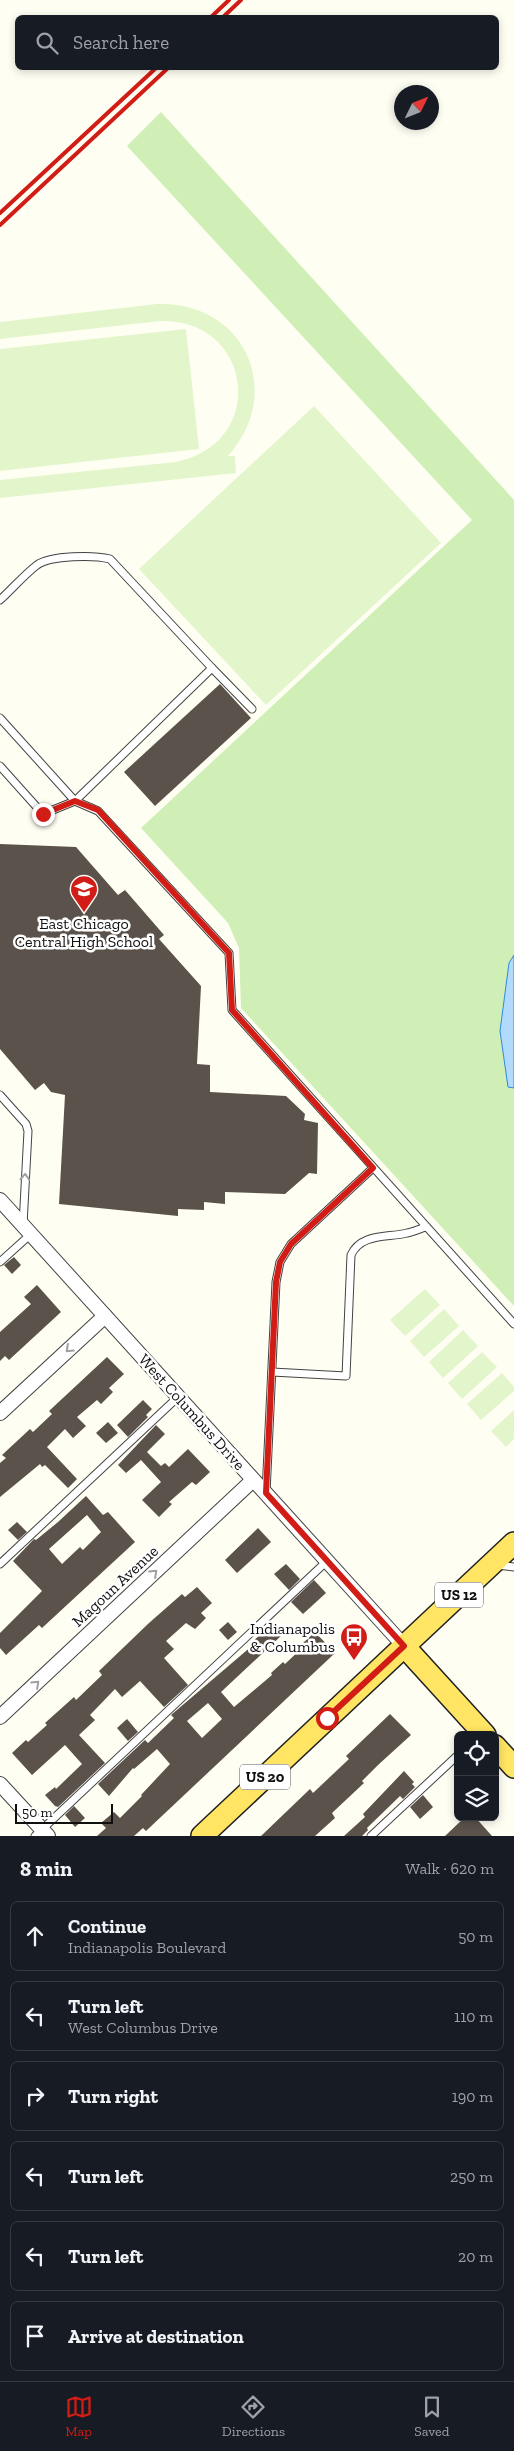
<!DOCTYPE html>
<html lang="en">
<head>
<meta charset="utf-8">
<style>
	body { margin:0; font-family:"Zilla Slab",serif; background:#20242c; color:#f1f3f6 }
	.controls { position:absolute; right:15px; bottom:15px; display:grid; overflow:hidden; border-radius:8px; box-shadow:0 2px 8px #0003 }
	.controls button { width:45px; height:45px; display:grid; place-items:center; padding:0; border:0; border-bottom:1px solid #363941; background:#171b24; color:#f1f3f6; font:25px sans-serif }
	.compass { position:absolute; left:394px; top:85px; width:45px; height:45px; border-radius:50%; background:#171b24; box-shadow:0 2px 8px #0003; rotate:47deg }
	.scale { position:absolute; left:15px; bottom:12px; width:98px; box-sizing:border-box; padding-left:5px; border:2px solid #101010; border-top:0; font-size:14px; line-height:18px; white-space:nowrap; color:#101010; -webkit-text-stroke:4px #fff; paint-order:stroke }
	.stop { position:absolute; width:15px; height:15px; margin:-11px; border:4px solid #d21c16; border-radius:50%; background:#fff }
	.stop.end { background:#d21c16; border-color:#fff; box-shadow:0 1px 5px #0008 }
	.list { margin:0; padding:0; list-style:none }
	h2 { display:flex; justify-content:space-between; align-items:center; height:65px; margin:0; padding:0 20px; font-size:21px }
	h2 small { font-size:16px; font-weight:400; color:#9ea1a6 }
	.list li { display:grid; grid-template-columns:32px 1fr auto; gap:15px; align-items:center; box-sizing:border-box; height:70px; margin:0 10px 10px; padding:0 10px; border:1px solid #363941; border-radius:8px }
	.list b { display:block; font-size:19px; white-space:nowrap }
	.list p { margin:0; font-size:16px; white-space:nowrap; color:#9ea1a6 }
	.list em { font-size:16px; font-style:normal; color:#9ea1a6 }
	.icon { flex:none; width:28px; height:28px; fill:none; stroke:currentColor; stroke-width:2; stroke-linecap:round; stroke-linejoin:round }
	.map { position:relative; flex:none; width:514px; height:1836px; overflow:hidden }
	.search { position:absolute; background:#171b24; box-shadow:0 2px 8px #0003; left:15px; right:15px; top:15px; height:55px; display:flex; align-items:center; gap:12px; box-sizing:border-box; padding:0 18px; border-radius:8px; color:#9ea1a6; font-size:19px }
	.sheet { height:545px; background:#171b24 }
	nav { display:flex; justify-content:space-around; align-items:center; box-sizing:border-box; height:70px; border-top:1px solid #363941; background:#171b24; font-size:14px; color:#9ea1a6 }
	nav a { display:grid; justify-items:center; gap:2px }
	nav .on { color:#d21c16 }
	.map>svg:first-child { display:block }
</style>
</head>
<body>
<div class="map">
<svg width="514" height="1836" viewBox="0 0 514 1836">
	<rect width="100%" height="100%" fill="#fffef3"/>
	<path fill="#cfefb7" d="M 161,112 L 514,500 L 514,1306 L 241,1008 L 239,948 L 228,923 L 141,828 L 472,520 L 127,146 Z"/>
	<g fill="#e3f5ca">
		<path d="M 157,304 C 244,301 286,391 228,456 L 235,456 L 236,473 L 0,498 L 0,480 L 176,462 C 269,443 253,318 160,321 L 0,339 L 0,322 Z"/>
		<path d="M 186,329 L 199,449 L 0,471 L 0,349 Z"/>
		<path d="M 314,406 L 441,543 L 266,705 L 139,569 Z"/>
		<path d="M 425,1289 L 440,1305 L 405,1336 L 390,1320 Z"/>
		<path d="M 444,1309 L 459,1326 L 424,1357 L 410,1341 Z"/>
		<path d="M 463,1330 L 478,1346 L 443,1378 L 429,1362 Z"/>
		<path d="M 482,1352 L 497,1367 L 462,1399 L 448,1383 Z"/>
		<path d="M 502,1373 L 514,1387 L 514,1391 L 481,1420 L 467,1404 Z"/>
		<path d="M 514,1410 L 514,1439 L 506,1447 L 491,1431 Z"/>
	</g>
	<path fill="#b1dafd" stroke="#2f8add" d="M 514,955 L 514,1088 L 508,1087 L 500,1031 L 509,963 Z"/>
	<g fill="#5a524b" fill-rule="evenodd">
		<path d="M 220,684 L 251,718 L 155,806 L 124,772 Z"/>
		<path d="M 0,844 L 76,847 L 118,895 L 125,890 L 164,935 L 159,939 L 201,986 L 197,1064 L 210,1065 L 210,1092 L 286,1096 L 305,1114 L 304,1120 L 318,1123 L 317,1174 L 309,1173 L 285,1194 L 225,1192 L 225,1204 L 204,1202 L 204,1210 L 178,1209 L 178,1216 L 59,1204 L 65,1095 L 51,1092 L 44,1083 L 35,1090 L 0,1049 Z"/>
		<path d="M 14,1257 L 21,1265 L 12,1274 L 4,1265 Z"/>
		<path d="M 37,1285 L 61,1312 L 9,1360 L 5,1356 L 0,1361 L 0,1332 L 31,1304 L 24,1297 Z"/>
		<path d="M 107,1357 L 124,1374 L 109,1388 L 113,1392 L 101,1404 L 97,1400 L 77,1417 L 86,1426 L 73,1438 L 65,1429 L 47,1447 L 77,1479 L 68,1488 L 45,1465 L 42,1467 L 40,1464 L 0,1497 L 0,1463 L 6,1458 L 2,1455 L 30,1429 L 33,1432 L 52,1414 L 49,1411 Z"/>
		<path d="M 143,1400 L 152,1409 L 146,1415 L 148,1417 L 128,1437 L 117,1425 Z"/>
		<path d="M 108,1422 L 118,1433 L 106,1443 L 96,1433 Z"/>
		<path d="M 156,1425 L 165,1434 L 147,1452 L 161,1466 L 165,1463 L 169,1467 L 188,1449 L 210,1472 L 196,1485 L 192,1482 L 169,1502 L 172,1504 L 159,1517 L 142,1500 L 161,1482 L 141,1460 L 126,1473 L 118,1465 Z"/>
		<path d="M 86,1496 L 103,1515 L 108,1512 L 135,1542 L 42,1628 L 39,1625 L 6,1655 L 0,1648 L 0,1633 L 42,1591 L 13,1561 L 34,1539 L 36,1540 L 58,1522 ZM 87,1515 L 101,1532 L 83,1550 L 80,1547 L 62,1564 L 49,1549 Z"/>
		<path d="M 17,1522 L 27,1532 L 18,1540 L 8,1530 Z"/>
		<path d="M 258,1528 L 271,1542 L 237,1573 L 225,1560 Z"/>
		<path d="M 286,1564 L 300,1579 L 289,1590 L 274,1574 Z"/>
		<path d="M 314,1580 L 326,1593 L 303,1614 L 291,1602 Z"/>
		<path d="M 197,1587 L 212,1603 L 201,1613 L 206,1618 L 195,1629 L 186,1623 L 166,1641 L 174,1649 L 164,1658 L 188,1685 L 164,1707 L 140,1681 L 122,1697 L 115,1689 L 90,1715 L 95,1720 L 79,1735 L 105,1763 L 58,1807 L 55,1806 L 45,1795 L 55,1787 L 56,1789 L 82,1764 L 65,1745 L 32,1775 L 12,1753 L 26,1740 L 28,1742 L 47,1725 L 45,1723 L 74,1697 L 76,1700 L 102,1675 L 99,1671 L 149,1623 L 182,1594 L 185,1597 Z"/>
		<path d="M 228,1622 L 237,1632 L 228,1640 L 219,1630 Z"/>
		<path d="M 272,1624 L 282,1635 L 221,1692 L 234,1707 L 272,1675 L 271,1673 L 283,1662 L 285,1664 L 305,1645 L 303,1643 L 315,1632 L 335,1653 L 146,1831 L 143,1828 L 134,1836 L 97,1836 L 106,1828 L 101,1823 L 114,1812 L 120,1818 L 142,1796 L 141,1795 L 170,1764 L 157,1749 L 134,1769 L 133,1768 L 109,1796 L 98,1784 L 145,1740 L 148,1743 L 174,1718 L 171,1715 L 253,1645 L 251,1643 ZM 208,1703 L 222,1719 L 202,1738 L 187,1721 Z"/>
		<path d="M 390,1714 L 411,1735 L 378,1765 L 362,1781 L 364,1783 L 332,1813 L 335,1818 L 315,1836 L 261,1836 L 310,1789 L 313,1793 L 349,1759 L 346,1756 Z"/>
		<path d="M 127,1719 L 138,1732 L 128,1741 L 117,1728 Z"/>
		<path d="M 404,1771 L 414,1782 L 412,1784 L 415,1787 L 403,1799 L 400,1796 L 367,1828 L 368,1830 L 362,1836 L 344,1836 L 365,1817 L 363,1814 Z"/>
		<path d="M 423,1795 L 433,1807 L 420,1819 L 410,1807 Z"/>
		<path d="M 74,1806 L 85,1818 L 75,1827 L 65,1815 Z"/>
		<path d="M 465,1817 L 475,1817 L 492,1836 L 445,1836 Z"/>
	</g>
	<g fill="none" stroke-linecap="round" stroke-linejoin="round">
		<g stroke="#434343" stroke-width="9">
			<g id="lane">
				<path d="M 0,600 C 12,589 24,575 37,565 C 51,555 94,555 110,559 L 212,668 L 75,801 L 43,814 L 0,766"/>
				<path d="M 212,668 L 252,709"/>
				<path d="M 0,718 L 75,801 L 98,811 L 229,953 L 232,1010 L 514,1324"/>
				<path d="M 0,1095 L 26,1124 L 28,1131 L 23,1225"/>
				<path d="M 0,1262 L 31,1234"/>
				<path d="M 272,1372 L 346,1376 L 351,1255 C 361,1233 387,1238 407,1233 C 413,1232 419,1229 426,1227"/>
				<path d="M 266,1493 L 276,1282 L 280,1262 L 291,1244 L 373,1168"/>
				<path d="M 0,1564 L 178,1397"/>
				<path d="M 497,1565 L 514,1567"/>
				<path d="M 35,1836 L 327,1561"/>
				<path d="M 371,1836 L 458,1755"/>
			</g>
		</g>
		<g stroke="#434343" stroke-width="16">
			<g id="street">
				<path d="M 0,1200 L 404,1646"/>
				<path d="M 0,1413 L 105,1316"/>
				<path d="M 0,1717 L 253,1480"/>
				<path d="M 0,1784 L 48,1836"/>
			</g>
		</g>
		<g stroke="#212121" stroke-width="24">
			<g id="primary">
				<path d="M 404,1646 L 485,1735"/>
				<path d="M 495,1746 L 514,1767"/>
				<path d="M 202,1836 L 514,1543"/>
			</g>
		</g>
		<use href="#lane" stroke="#fff" stroke-width="7"/>
		<use href="#street" stroke="#fff" stroke-width="14"/>
		<use href="#primary" stroke="#ffe563" stroke-width="21"/>
		<g stroke="#d21c16" stroke-width="4">
			<path d="M 210,18 L 229,0"/>
			<path d="M 222,18 L 241,0"/>
			<path d="M 0,213 L 156,68"/>
			<path d="M 0,225 L 168,68"/>
		</g>
	</g>
	<defs><path id="oneway-chevron" d="M-2-3.5L2.5 0L-2 3.5" fill="none" stroke-width="1.6" stroke-linecap="round" stroke-linejoin="round" transform="scale(1.25)"/></defs>
	<g stroke="#9f9f9f">
		<use href="#oneway-chevron" transform="translate(25 1177) rotate(-87)"/>
		<use href="#oneway-chevron" transform="translate(69 1349) rotate(137)"/>
		<use href="#oneway-chevron" transform="translate(154 1573) rotate(-43)"/>
		<use href="#oneway-chevron" transform="translate(36 1684) rotate(-43)"/>
	</g>
	<g fill="none" stroke-linecap="round" stroke-linejoin="round">
		<path stroke="#d21c16" stroke-width="6" d="M 43,814 L 75,801 L 98,810 L 229,953 L 232,1010 L 373,1168 L 291,1244 L 280,1262 L 276,1282 L 266,1493 L 404,1646 L 327,1718"/>
	</g>
	<defs>
		<g id="school-pin" transform="scale(1.4375)"><path d="M0 17L-7.5 6A9.5 9.5 0 1 1 7.5 6Z" fill="#d21c16" stroke="#fff"/><path d="M0-5L7-2L0 1L-7-2ZM-4 1L0 2.5L4 1V4Q0 6-4 4Z" fill="#fff"/></g>
		<g id="bus-pin" transform="scale(1.4375)"><path d="M0 17L-7.5 6A9.5 9.5 0 1 1 7.5 6Z" fill="#d21c16" stroke="#fff"/><path d="M-5-6H5V4H4V6H2V4H-2V6H-4V4H-5ZM-3.5-4V0h7V-4ZM-3.5 1.2v1.5H-2V1.2ZM2 1.2v1.5H3.5V1.2Z" fill="#fff"/></g>
	</defs>
	<g fill-rule="evenodd">
		<use href="#school-pin" x="84" y="889"/>
		<use href="#bus-pin" x="354" y="1637"/>
	</g>
	<g text-anchor="middle" dominant-baseline="central" stroke-width="5" stroke-linejoin="round" paint-order="stroke">
		<g fill="#fff" stroke="#585858" stroke-width="1">
			<rect x="435" y="1582.5" width="48" height="25" rx="4"/>
			<rect x="240" y="1764.5" width="50" height="25" rx="4"/>
		</g>
		<g font-size="15" font-weight="bold" fill="#101010">
			<text x="459" y="1595">US 12</text>
			<text x="265" y="1777">US 20</text>
		</g>
		<g font-size="16" fill="#101010" stroke="#fff">
			<text x="84" y="923">East Chicago<tspan x="84" dy="18">Central High School</tspan></text>
			<text x="335" y="1628" text-anchor="end">Indianapolis<tspan x="335" dy="18">&amp; Columbus</tspan></text>
		</g>
		<g font-size="16" fill="#101010" stroke="#fff">
			<text transform="translate(192 1412) rotate(48)">West Columbus Drive</text>
			<text transform="translate(115 1586) rotate(-43)">Magoun Avenue</text>
		</g>
	</g>
</svg>
<div class="controls">
<button><svg class="icon" aria-label="locate" viewBox="0 0 24 24"><circle cx="12" cy="12" r="6"/><path d="M12 2v4M12 18v4M2 12h4M18 12h4"/></svg></button>
<button><svg class="icon" aria-label="layers" viewBox="0 0 24 24"><path d="M12 4l9 5-9 5-9-5zM3 14l9 5 9-5"/></svg></button>
</div>
<svg class="compass" viewBox="-18 -18 36 36"><path d="M0-13l5 13h-10z" fill="#e53935"/><path d="M0 13l5-13h-10z" fill="#9ea1a6"/></svg>
<div class="scale">50 m</div>
<div class="stop" style="left:327px;top:1718px"></div>
<div class="stop end" style="left:43px;top:814px"></div>
<div class="search"><svg class="icon" aria-label="search" viewBox="0 0 24 24"><circle cx="10" cy="10" r="6"/><path d="M15 15l6 6"/></svg>Search here</div>
</div>
<section class="sheet">
<h2>8 min<small>Walk · 620 m</small></h2>
<ul class="list">
<li><svg class="icon" aria-label="ahead" viewBox="0 0 24 24"><path d="M12 20V5M6 11l6-6 6 6"/></svg><div><b>Continue</b><p>Indianapolis Boulevard</p></div><em>50 m</em></li>
<li><svg class="icon" aria-label="left" viewBox="0 0 24 24"><path d="M17 20v-9H6M10 6l-5 5 5 5"/></svg><div><b>Turn left</b><p>West Columbus Drive</p></div><em>110 m</em></li>
<li><svg class="icon" aria-label="right" viewBox="0 0 24 24"><path d="M7 20v-9h11M14 6l5 5-5 5"/></svg><div><b>Turn right</b></div><em>190 m</em></li>
<li><svg class="icon" aria-label="left" viewBox="0 0 24 24"><path d="M17 20v-9H6M10 6l-5 5 5 5"/></svg><div><b>Turn left</b></div><em>250 m</em></li>
<li><svg class="icon" aria-label="left" viewBox="0 0 24 24"><path d="M17 20v-9H6M10 6l-5 5 5 5"/></svg><div><b>Turn left</b></div><em>20 m</em></li>
<li><svg class="icon" aria-label="arrive" viewBox="0 0 24 24"><path d="M6 21V4h12l-3 4 3 4H6"/></svg><div><b>Arrive at destination</b></div></li>
</ul>
</section>
<nav>
<a class="on"><svg class="icon" aria-label="map" viewBox="0 0 24 24"><path d="M3 6l6-2 6 2 6-2v14l-6 2-6-2-6 2zM9 4v14M15 6v14"/></svg>Map</a>
<a><svg class="icon" aria-label="directions" viewBox="0 0 24 24"><path d="M12 3l9 9-9 9-9-9zM9 14v-3h6M13 9l2 2-2 2"/></svg>Directions</a>
<a><svg class="icon" aria-label="saved" viewBox="0 0 24 24"><path d="M7 4h10v16l-5-4-5 4z"/></svg>Saved</a>
</nav>
</body>
</html>
